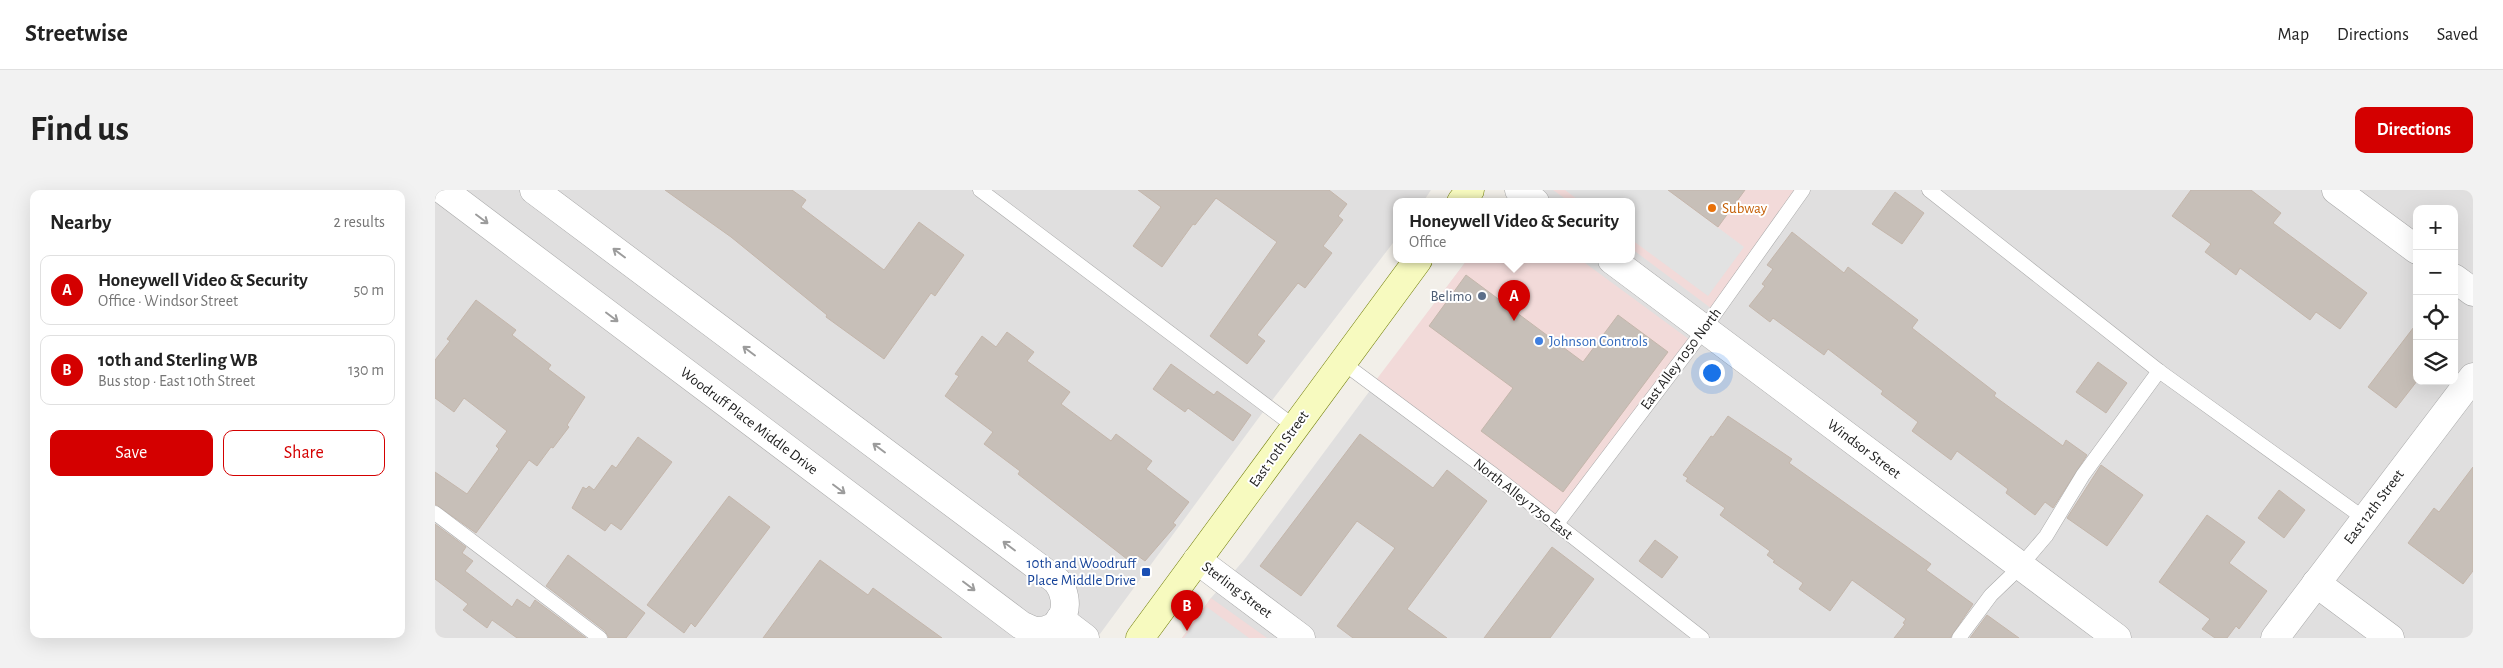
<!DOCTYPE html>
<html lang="en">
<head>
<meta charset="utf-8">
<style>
	body { margin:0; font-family:"Alegreya Sans",sans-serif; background:#f2f2f2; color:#222 }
	.controls { position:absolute; right:15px; top:15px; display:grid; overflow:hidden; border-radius:10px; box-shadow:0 5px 20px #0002 }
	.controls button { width:45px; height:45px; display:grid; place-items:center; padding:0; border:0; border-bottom:1px solid #e0e0e0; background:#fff; color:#222; font:25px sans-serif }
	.you { position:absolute; left:1276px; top:182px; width:18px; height:18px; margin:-12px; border:4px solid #fff; border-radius:50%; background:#1a73e8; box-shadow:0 0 0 8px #1a73e833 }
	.badge { display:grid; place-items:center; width:32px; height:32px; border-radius:50%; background:#d40000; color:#fff; font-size:16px; font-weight:700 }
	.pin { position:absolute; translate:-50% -41px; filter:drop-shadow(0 1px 2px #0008) }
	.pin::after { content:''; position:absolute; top:26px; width:18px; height:15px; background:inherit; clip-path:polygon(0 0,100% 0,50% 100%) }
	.popup { position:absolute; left:958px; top:8px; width:242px; height:65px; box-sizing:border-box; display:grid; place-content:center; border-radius:10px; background:#fff; filter:drop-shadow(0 1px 4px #0005); font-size:16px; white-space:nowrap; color:#767676 }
	.popup b { font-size:19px; color:#222 }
	.popup::after { content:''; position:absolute; left:50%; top:100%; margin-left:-10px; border:10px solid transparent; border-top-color:#fff }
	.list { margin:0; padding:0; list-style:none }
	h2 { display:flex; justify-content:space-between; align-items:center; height:65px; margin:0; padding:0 20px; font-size:21px }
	h2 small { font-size:16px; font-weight:400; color:#767676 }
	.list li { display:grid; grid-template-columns:32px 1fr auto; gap:15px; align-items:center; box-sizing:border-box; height:70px; margin:0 10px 10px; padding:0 10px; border:1px solid #e0e0e0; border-radius:10px }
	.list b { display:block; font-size:19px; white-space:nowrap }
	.list p { margin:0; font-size:16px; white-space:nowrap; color:#767676 }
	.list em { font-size:16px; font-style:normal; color:#767676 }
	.actions { display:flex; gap:10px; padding:15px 20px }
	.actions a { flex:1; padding:11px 0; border:1px solid #d40000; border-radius:10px; text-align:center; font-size:18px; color:#d40000 }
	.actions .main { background:#d40000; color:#fff }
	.icon { flex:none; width:28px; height:28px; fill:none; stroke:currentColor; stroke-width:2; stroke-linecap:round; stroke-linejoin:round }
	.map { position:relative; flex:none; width:2038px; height:448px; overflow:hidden; border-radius:10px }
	header { display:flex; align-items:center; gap:30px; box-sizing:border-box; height:70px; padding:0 25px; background:#fff; border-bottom:1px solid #e0e0e0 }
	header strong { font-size:24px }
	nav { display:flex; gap:28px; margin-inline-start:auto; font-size:18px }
	.intro { display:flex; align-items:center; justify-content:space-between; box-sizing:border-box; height:120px; padding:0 30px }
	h1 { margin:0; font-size:35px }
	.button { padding:12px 22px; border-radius:10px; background:#d40000; color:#fff; font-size:18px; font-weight:700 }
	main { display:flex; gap:30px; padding:0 30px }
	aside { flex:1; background:#fff; border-radius:10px; box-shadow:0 5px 20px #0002 }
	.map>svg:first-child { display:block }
</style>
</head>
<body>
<header>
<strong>Streetwise</strong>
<nav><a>Map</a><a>Directions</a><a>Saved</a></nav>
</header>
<div class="intro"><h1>Find us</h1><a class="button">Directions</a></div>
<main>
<aside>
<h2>Nearby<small>2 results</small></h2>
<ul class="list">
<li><span class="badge">A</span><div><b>Honeywell Video &amp; Security</b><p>Office · Windsor Street</p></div><em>50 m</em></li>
<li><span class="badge">B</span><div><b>10th and Sterling WB</b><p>Bus stop · East 10th Street</p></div><em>130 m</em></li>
</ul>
<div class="actions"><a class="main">Save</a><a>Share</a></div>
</aside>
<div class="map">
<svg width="2038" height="448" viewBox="0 0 2038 448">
	<rect width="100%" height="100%" fill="#f2efe9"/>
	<g fill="#e0dfdf" fill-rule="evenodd">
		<path d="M 0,0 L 996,0 L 988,12 L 962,12 L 961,49 L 825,226 L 662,448 L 0,448 Z"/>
		<path d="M 1083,0 L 2038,0 L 2038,448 L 747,448 L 776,408 L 809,370 L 1032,70 L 1196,70 L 1196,12 L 1075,12 ZM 1982,19 L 2019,19 L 2019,191 L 1982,191 Z"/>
	</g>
	<g fill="#f2dad9">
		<path d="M 1118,0 L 1368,0 L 1281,122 L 1197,59 L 1196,12 L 1135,12 Z"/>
		<path d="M 1032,70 L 1146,70 L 1259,153 L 1121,335 L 938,194 Z"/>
		<path d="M 776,408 L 832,448 L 747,448 Z"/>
	</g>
	<g fill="#e2e2e2">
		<path d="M 1130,0 L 1233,0 L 1309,57 L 1273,106 L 1197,50 L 1196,12 L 1146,12 Z"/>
		<path d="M 772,417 L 814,448 L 749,448 Z"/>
	</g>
	<g fill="#c7bfb8" stroke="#c4b6ab">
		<path d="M 230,0 L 357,0 L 371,10 L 366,17 L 449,80 L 484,32 L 529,65 L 500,106 L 496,103 L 449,169 L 391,127 L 392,125 L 296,47 Z"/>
		<path d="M 703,0 L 894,0 L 912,14 L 903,26 L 908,30 L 888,56 L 897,63 L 870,98 L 863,93 L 822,145 L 830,151 L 812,174 L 775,146 L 842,52 L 781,8 L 760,35 L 758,34 L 727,77 L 698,56 L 726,17 Z"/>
		<path d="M 1233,0 L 1310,0 L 1283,37 Z"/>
		<path d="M 1756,0 L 1816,0 L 1846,23 L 1838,33 L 1932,103 L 1905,139 L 1881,122 L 1875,130 L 1805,78 L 1801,85 L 1770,62 L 1776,54 L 1737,26 Z"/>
		<path d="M 1460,2 L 1489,23 L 1467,54 L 1437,34 Z"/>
		<path d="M 1357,42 L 1409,83 L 1413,77 L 1483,130 L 1477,138 L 1561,203 L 1559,206 L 1628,256 L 1631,250 L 1652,265 L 1618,318 L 1610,312 L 1600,325 L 1571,303 L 1573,299 L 1522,261 L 1516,270 L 1477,241 L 1483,232 L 1446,204 L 1448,201 L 1393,159 L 1389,165 L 1338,128 L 1335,132 L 1314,116 L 1330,96 L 1327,94 L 1338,79 L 1332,75 Z"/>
		<path d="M 1031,85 L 1148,172 L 1183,125 L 1233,162 L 1128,302 L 1046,241 L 1078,198 L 994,136 Z"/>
		<path d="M 41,110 L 81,140 L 77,145 L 116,175 L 113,179 L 150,207 L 132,235 L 134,237 L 118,258 L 116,257 L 102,276 L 94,270 L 41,343 L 0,314 L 0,282 L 32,304 L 64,259 L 61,256 L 72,241 L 29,208 L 19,222 L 0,208 L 0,170 L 15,151 L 12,149 Z"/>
		<path d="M 1982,133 L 1982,191 L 1961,218 L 1933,197 Z"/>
		<path d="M 572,142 L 599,162 L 592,171 L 635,202 L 626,214 L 676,251 L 681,244 L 717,271 L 711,279 L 754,312 L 738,333 L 741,335 L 710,371 L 703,366 L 697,373 L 583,284 L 585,281 L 549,254 L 558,242 L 510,206 L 524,186 L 520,184 L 547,146 L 561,157 Z"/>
		<path d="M 1663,172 L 1692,193 L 1671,223 L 1641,202 Z"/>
		<path d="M 736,174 L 779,205 L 782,201 L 816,225 L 798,251 L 753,218 L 750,222 L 718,199 Z"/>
		<path d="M 1293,226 L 1357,269 L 1354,273 L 1496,374 L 1491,380 L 1538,414 L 1515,448 L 1459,448 L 1470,434 L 1468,433 L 1471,429 L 1417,390 L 1395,421 L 1364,399 L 1368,393 L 1338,372 L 1340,371 L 1332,365 L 1335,361 L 1285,325 L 1290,318 L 1251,291 L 1253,288 L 1248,285 L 1276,246 L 1278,247 Z"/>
		<path d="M 925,244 L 998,298 L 1012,280 L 1052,311 L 972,419 L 1012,448 L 918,448 L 902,436 L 960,358 L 922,331 L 866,406 L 825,376 Z"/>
		<path d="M 203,247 L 237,272 L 186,340 L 176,333 L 170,341 L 137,318 L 148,297 L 151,299 L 154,296 L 159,300 L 177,275 L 181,278 Z"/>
		<path d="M 1666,275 L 1708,305 L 1672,356 L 1632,328 Z"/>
		<path d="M 2038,277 L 2038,381 L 2028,394 L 1973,353 L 1999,318 L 2004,322 Z"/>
		<path d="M 1844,300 L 1870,320 L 1849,348 L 1823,328 Z"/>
		<path d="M 294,306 L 335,337 L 260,437 L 256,433 L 249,443 L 212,415 Z"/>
		<path d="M 1772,325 L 1810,352 L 1794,373 L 1832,401 L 1804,439 L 1801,436 L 1792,448 L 1780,448 L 1767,439 L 1775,429 L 1724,392 Z"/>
		<path d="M 0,334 L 31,357 L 27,363 L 38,371 L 30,381 L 77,417 L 82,409 L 95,418 L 100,410 L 151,448 L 82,448 L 57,430 L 52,438 L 28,420 L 33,414 L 0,389 Z"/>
		<path d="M 1220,350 L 1243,367 L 1227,388 L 1204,371 Z"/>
		<path d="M 1117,357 L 1159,389 L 1115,448 L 1049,448 Z"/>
		<path d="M 133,365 L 210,423 L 191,448 L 174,448 L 170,441 L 111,396 Z"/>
		<path d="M 385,370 L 433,405 L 438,398 L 507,448 L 328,448 Z"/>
		<path d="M 1552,425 L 1584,448 L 1535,448 Z"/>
	</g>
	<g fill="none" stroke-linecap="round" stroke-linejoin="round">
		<g stroke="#a9a9a9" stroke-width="15">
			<g id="service">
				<path d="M 545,0 L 860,237"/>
				<path d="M 1494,0 L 1724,181 L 1930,329"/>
				<path d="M 907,172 L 1055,282 L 1267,448"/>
				<path d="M 0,323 L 165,448"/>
				<path d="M 1121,335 L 1259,153 L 1368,0"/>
				<path d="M 1524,448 L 1556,405 L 1582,380 L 1611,346 L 1648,285 L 1724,181"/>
			</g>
		</g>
		<g stroke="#a9a9a9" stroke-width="29">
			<g id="minor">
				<path d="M 8,0 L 586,435 C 590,437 596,440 601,441 C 631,442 637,411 622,391 L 99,0"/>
				<path d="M 1084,0 L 1100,12"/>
				<path d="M 1901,0 L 1982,60"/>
				<path d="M 1177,70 L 1682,448"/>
				<path d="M 2019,88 L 2038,102"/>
				<path d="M 762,370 L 866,448"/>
				<path d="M 1881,393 L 1955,448"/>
				<path d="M 625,429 L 650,448"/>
				<path d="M 1840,448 L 2038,187"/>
			</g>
		</g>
		<g stroke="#707d05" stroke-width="29">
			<g id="secondary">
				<path d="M 1026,12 L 1035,0"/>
				<path d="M 705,448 L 983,70"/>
			</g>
		</g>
		<use href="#service" stroke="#fff" stroke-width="14"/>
		<use href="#minor" stroke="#fff" stroke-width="28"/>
		<use href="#secondary" stroke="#f7fabf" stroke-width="28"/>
	</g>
	<defs><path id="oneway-shaft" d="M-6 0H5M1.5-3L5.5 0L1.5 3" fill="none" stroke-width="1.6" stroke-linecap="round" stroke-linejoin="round" transform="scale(1.25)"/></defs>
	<g stroke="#9c9c9c">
		<use href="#oneway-shaft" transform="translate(47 29) rotate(37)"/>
		<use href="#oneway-shaft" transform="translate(184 63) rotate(-143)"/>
		<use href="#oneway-shaft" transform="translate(177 127) rotate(37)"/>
		<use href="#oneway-shaft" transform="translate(314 161) rotate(-143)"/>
		<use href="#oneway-shaft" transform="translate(444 258) rotate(-143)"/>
		<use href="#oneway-shaft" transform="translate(404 299) rotate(37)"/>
		<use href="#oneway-shaft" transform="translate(574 356) rotate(-143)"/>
		<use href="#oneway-shaft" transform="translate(534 396) rotate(37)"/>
	</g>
	<circle fill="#e8710a" stroke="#fff" stroke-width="2" cx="1277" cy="18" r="5"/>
	<circle fill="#5c6f8a" stroke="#fff" stroke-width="2" cx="1047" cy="106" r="5"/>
	<circle fill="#3f7fe0" stroke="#fff" stroke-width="2" cx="1104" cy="151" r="5"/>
	<rect fill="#1a4fb4" stroke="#fff" stroke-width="2" x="706" y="377" width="10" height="10" rx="2.5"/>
	<g text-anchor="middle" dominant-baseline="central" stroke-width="4" stroke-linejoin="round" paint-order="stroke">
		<g font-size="15" fill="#c56008" stroke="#fff" text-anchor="start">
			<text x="1287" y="18">Subway</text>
		</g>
		<g font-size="15" fill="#4e5e75" stroke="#fff" text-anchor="end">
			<text x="1037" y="106">Belimo</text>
		</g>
		<g font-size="15" fill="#366cbe" stroke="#fff" text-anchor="start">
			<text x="1114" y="151">Johnson Controls</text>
		</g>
		<g font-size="15" fill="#222" stroke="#fff">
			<text transform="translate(1246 169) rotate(-53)">East Alley 1050 North</text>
			<text transform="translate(314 231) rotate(37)">Woodruff Place Middle Drive</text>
			<text transform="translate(844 259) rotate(-54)">East 10th Street</text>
			<text transform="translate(1429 259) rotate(37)">Windsor Street</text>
			<text transform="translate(1088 309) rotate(38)">North Alley 1750 East</text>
			<text transform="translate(1939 317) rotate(-53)">East 12th Street</text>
			<text transform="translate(802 400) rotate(37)">Sterling Street</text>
		</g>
		<g font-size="15" fill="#164399" stroke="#fff" text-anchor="end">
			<text x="701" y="373">10th and Woodruff<tspan x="701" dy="17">Place Middle Drive</tspan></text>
		</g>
	</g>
</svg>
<div class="controls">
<button>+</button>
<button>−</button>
<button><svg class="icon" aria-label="locate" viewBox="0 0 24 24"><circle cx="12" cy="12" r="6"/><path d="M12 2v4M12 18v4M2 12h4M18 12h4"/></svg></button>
<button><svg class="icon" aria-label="layers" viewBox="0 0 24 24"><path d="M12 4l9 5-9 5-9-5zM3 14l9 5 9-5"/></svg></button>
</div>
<div class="you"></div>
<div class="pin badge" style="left:1079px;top:131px">A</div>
<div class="popup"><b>Honeywell Video &amp; Security</b>Office</div>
<div class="pin badge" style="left:752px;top:441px">B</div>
</div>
</main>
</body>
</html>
